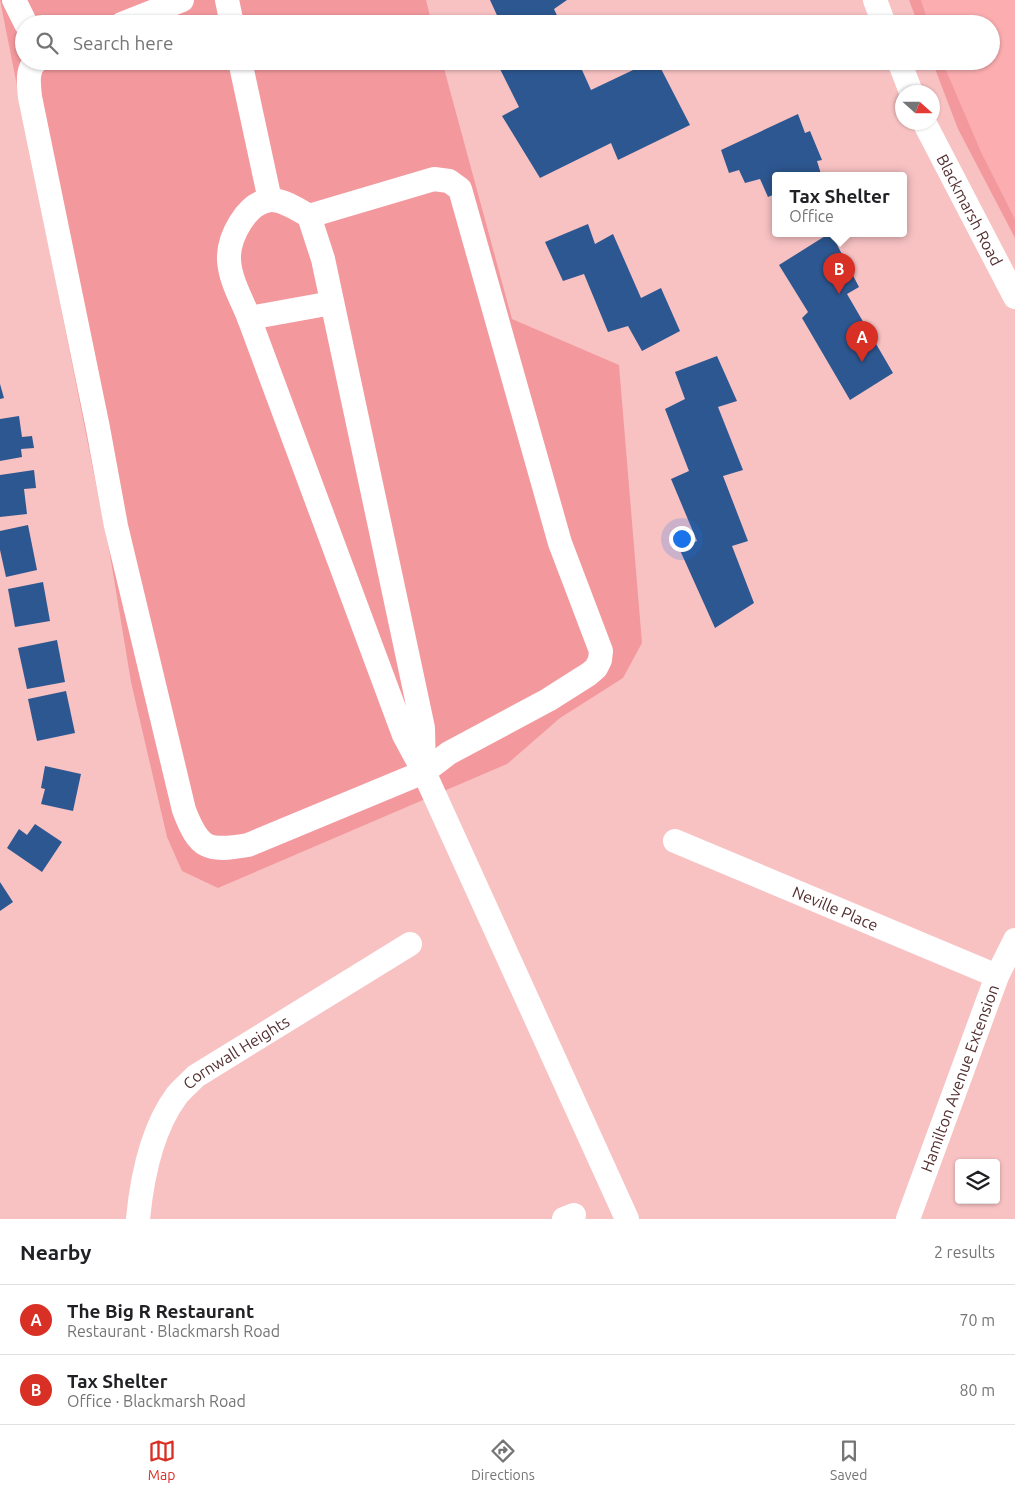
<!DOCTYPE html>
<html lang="en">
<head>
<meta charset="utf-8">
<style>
	body { margin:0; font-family:Ubuntu,sans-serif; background:#f2f2f2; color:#202124 }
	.controls { position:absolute; right:15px; bottom:15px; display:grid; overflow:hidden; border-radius:5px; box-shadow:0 1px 4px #0004 }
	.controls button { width:45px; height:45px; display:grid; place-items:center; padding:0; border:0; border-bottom:1px solid #e0e0e0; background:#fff; color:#202124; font:25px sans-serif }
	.compass { position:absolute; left:895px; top:85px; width:45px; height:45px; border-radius:50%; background:#fff; box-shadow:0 1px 4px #0004; rotate:111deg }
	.you { position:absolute; left:681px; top:538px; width:18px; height:18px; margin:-12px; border:4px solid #fff; border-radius:50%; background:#1a73e8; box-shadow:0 0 0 8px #1a73e833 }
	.badge { display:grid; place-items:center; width:32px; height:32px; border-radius:50%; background:#d93025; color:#fff; font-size:16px; font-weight:700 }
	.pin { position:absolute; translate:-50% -41px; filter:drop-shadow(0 1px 2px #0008) }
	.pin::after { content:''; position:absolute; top:26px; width:18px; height:15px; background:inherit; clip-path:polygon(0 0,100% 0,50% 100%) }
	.popup { position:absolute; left:772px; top:172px; width:135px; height:65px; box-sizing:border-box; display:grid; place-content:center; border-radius:5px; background:#fff; filter:drop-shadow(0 1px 4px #0005); font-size:16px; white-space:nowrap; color:#757577 }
	.popup b { font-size:19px; color:#202124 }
	.popup::after { content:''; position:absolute; left:50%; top:100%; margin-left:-10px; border:10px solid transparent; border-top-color:#fff }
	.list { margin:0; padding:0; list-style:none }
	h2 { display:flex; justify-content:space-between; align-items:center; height:65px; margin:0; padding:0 20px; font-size:21px }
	h2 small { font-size:16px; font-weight:400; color:#757577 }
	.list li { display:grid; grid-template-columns:32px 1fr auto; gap:15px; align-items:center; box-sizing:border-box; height:70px; padding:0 20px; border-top:1px solid #e0e0e0 }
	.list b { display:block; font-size:19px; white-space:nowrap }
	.list p { margin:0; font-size:16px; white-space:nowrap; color:#757577 }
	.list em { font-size:16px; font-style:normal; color:#757577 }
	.icon { flex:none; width:28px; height:28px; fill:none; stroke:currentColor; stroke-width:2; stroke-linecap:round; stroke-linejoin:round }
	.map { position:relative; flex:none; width:1015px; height:1219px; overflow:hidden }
	.search { position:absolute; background:#fff; box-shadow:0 1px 4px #0004; left:15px; right:15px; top:15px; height:55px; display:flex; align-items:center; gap:12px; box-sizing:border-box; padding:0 18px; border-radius:28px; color:#757577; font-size:19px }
	.sheet { height:205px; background:#fff }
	nav { display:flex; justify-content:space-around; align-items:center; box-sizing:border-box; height:70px; border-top:1px solid #e0e0e0; background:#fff; font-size:14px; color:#757577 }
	nav a { display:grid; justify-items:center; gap:2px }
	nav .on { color:#d93025 }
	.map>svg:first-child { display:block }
</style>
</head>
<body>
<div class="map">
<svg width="1015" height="1219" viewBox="0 0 1015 1219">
	<rect width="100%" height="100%" fill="#f8c2c3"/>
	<path fill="#fbadb0" d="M 921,0 L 1015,0 L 1015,219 L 955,101 L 942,61 L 991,61 L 991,24 L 929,24 Z"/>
	<g fill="#f3999e">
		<path d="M 0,0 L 426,0 L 432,24 L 24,24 L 24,61 L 442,61 L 512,319 L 619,365 L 642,643 L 623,678 L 560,718 L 507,764 L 218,888 L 182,871 L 167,837 L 131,682 L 110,555 Z"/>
		<path d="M 909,0 L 921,0 L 929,24 L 918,24 Z"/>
		<path d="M 932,61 L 942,61 L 981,152 L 1015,219 L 1015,238 L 958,129 Z"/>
	</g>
	<g fill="#2d5790">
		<path d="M 490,0 L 567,0 L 554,9 L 561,24 L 501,24 Z"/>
		<path d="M 496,61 L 578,61 L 591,90 L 652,61 L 657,61 L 690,125 L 618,160 L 611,143 L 540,178 L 502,116 L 519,107 Z"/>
		<path d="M 798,114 L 805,133 L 810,131 L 822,160 L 817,161 L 821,174 L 775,175 L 775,194 L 768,197 L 760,179 L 745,183 L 739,170 L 729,173 L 721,150 Z"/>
		<path d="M 588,224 L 595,244 L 613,234 L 641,298 L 661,288 L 680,331 L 642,351 L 628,326 L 608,332 L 584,274 L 563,281 L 545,242 Z"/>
		<path d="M 830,233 L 831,233 L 859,287 L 847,294 L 893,373 L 850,400 L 802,318 L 808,312 L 779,265 Z"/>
		<path d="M 717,356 L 737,401 L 718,407 L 743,470 L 723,476 L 748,541 L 732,546 L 754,603 L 715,628 L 679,548 L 697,541 L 671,479 L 689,471 L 665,409 L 685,399 L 675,372 Z"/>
		<path d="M 0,384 L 4,398 L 0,399 Z"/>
		<path d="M 19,416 L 22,437 L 32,436 L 34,448 L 21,449 L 22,457 L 0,461 L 0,419 Z"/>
		<path d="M 34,470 L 36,488 L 24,489 L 27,514 L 0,517 L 0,475 Z"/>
		<path d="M 28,525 L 37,570 L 6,577 L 0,550 L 0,531 Z"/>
		<path d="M 43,582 L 50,621 L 15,627 L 8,589 Z"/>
		<path d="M 57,640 L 65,682 L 27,689 L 18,648 Z"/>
		<path d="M 66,691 L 75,733 L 37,741 L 28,699 Z"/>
		<path d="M 45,766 L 81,774 L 73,811 L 41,804 L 45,789 L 41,788 Z"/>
		<path d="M 35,824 L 62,842 L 42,872 L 7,848 L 19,829 L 27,835 Z"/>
		<path d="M 0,882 L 13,902 L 0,911 Z"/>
	</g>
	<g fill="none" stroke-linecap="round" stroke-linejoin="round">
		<g stroke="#fff" stroke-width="24">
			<path d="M 14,0 L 26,24"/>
			<path d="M 227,0 L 232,24"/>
			<path d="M 875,0 L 884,24"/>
			<path d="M 122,24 L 182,0"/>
			<path d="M 36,61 C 26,70 29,85 30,97 L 98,428 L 116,526 L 184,810 C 199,849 207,852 248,845 L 424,772 L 449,753 L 548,700 L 589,674 L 596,668 L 600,660 L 601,651 L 560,543 L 460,189 L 449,181 L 434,179 L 309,216"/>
			<path d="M 240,61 L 270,200"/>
			<path d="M 899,61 L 911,92"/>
			<path id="s1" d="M 924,122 L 1015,297"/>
			<path d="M 249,318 L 332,303"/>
			<path d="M 424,772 L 423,728 L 323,259 L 309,216 C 299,210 282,199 270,200 C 246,203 228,238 229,260 C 230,280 242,300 249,318 L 404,735 L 424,772 L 627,1219"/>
			<path id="s2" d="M 675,841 L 997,976"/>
			<path id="s3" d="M 138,1219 C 142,1177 151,1130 177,1095 C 183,1088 190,1082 196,1076 L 410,944"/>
			<path d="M 564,1219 L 574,1215"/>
			<path id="s4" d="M 908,1219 L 997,976 L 1015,940"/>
		</g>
	</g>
	<g text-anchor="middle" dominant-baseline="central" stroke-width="5" stroke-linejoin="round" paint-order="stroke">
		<g font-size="16" fill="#532f31" stroke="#f8c2c3">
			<text stroke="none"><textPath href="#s1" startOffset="99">Blackmarsh Road</textPath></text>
			<text stroke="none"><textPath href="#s2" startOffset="174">Neville Place</textPath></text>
			<text stroke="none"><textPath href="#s3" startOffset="205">Cornwall Heights</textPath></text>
			<text stroke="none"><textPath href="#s4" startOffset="150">Hamilton Avenue Extension</textPath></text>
		</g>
	</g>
</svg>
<div class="controls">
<button><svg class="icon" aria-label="layers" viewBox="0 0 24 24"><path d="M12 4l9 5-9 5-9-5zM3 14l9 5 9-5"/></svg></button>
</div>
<svg class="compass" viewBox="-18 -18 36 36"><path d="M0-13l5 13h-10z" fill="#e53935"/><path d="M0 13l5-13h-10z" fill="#757577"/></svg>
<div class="you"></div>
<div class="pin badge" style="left:862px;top:362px">A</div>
<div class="pin badge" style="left:839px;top:294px">B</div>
<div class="popup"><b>Tax Shelter</b>Office</div>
<div class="search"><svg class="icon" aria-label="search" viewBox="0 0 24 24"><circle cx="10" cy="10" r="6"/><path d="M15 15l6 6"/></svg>Search here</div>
</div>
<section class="sheet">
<h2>Nearby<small>2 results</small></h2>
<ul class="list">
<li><span class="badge">A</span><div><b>The Big R Restaurant</b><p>Restaurant · Blackmarsh Road</p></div><em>70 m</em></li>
<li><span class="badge">B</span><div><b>Tax Shelter</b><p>Office · Blackmarsh Road</p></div><em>80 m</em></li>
</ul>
</section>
<nav>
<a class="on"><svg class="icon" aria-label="map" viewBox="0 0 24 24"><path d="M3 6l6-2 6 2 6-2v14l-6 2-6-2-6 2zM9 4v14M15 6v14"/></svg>Map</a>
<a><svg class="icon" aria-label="directions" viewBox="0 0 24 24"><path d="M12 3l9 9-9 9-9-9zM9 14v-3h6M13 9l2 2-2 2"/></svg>Directions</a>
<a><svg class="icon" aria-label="saved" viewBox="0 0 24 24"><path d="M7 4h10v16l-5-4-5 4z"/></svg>Saved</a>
</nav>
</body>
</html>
